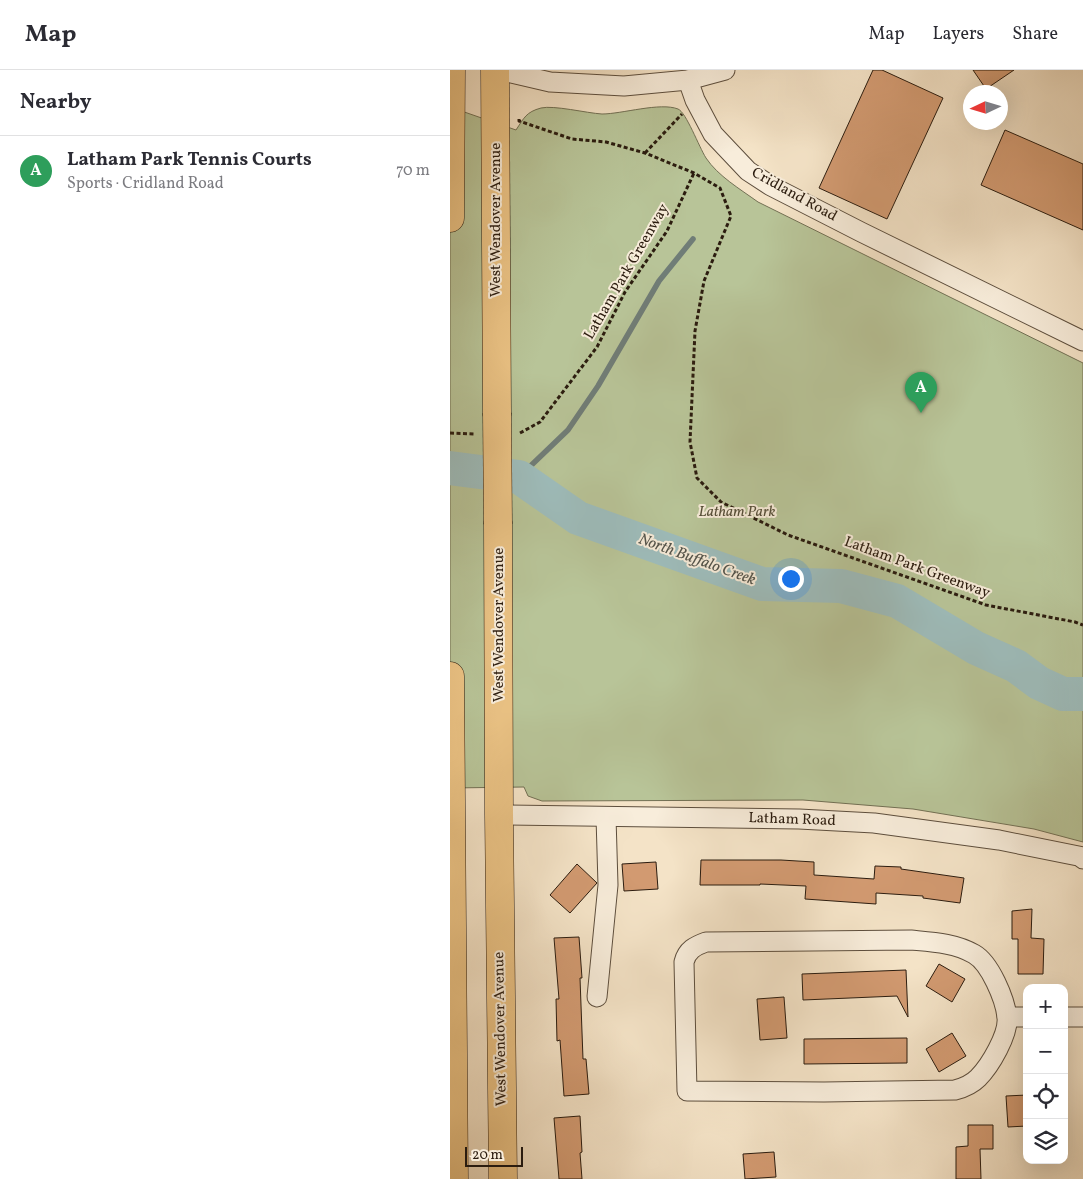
<!DOCTYPE html>
<html lang="en">
<head>
<meta charset="utf-8">
<style>
	body { margin:0; font-family:Vollkorn,serif; background:#f2f2f3; color:#2b2b33 }
	.controls { position:absolute; right:15px; bottom:15px; display:grid; overflow:hidden; border-radius:10px; box-shadow:0 5px 20px #0002 }
	.controls button { width:45px; height:45px; display:grid; place-items:center; padding:0; border:0; border-bottom:1px solid #e1e1e2; background:#fff; color:#2b2b33; font:25px sans-serif }
	.compass { position:absolute; left:513px; top:15px; width:45px; height:45px; border-radius:50%; background:#fff; box-shadow:0 5px 20px #0002; rotate:266deg }
	.scale { position:absolute; left:15px; bottom:12px; width:58px; box-sizing:border-box; padding-left:5px; border:2px solid #2b1c0f; border-top:0; font-size:14px; line-height:18px; white-space:nowrap; color:#2b1c0f; -webkit-text-stroke:4px #f8eddb; paint-order:stroke }
	.you { position:absolute; left:340px; top:508px; width:18px; height:18px; margin:-12px; border:4px solid #fff; border-radius:50%; background:#1a73e8; box-shadow:0 0 0 8px #1a73e833 }
	.badge { display:grid; place-items:center; width:32px; height:32px; border-radius:50%; background:#ea580c; color:#fff; font-size:16px; font-weight:700 }
	.pin { position:absolute; translate:-50% -41px; filter:drop-shadow(0 1px 2px #0008) }
	.pin::after { content:''; position:absolute; top:26px; width:18px; height:15px; background:inherit; clip-path:polygon(0 0,100% 0,50% 100%) }
	.list { margin:0; padding:0; list-style:none }
	h2 { display:flex; justify-content:space-between; align-items:center; height:65px; margin:0; padding:0 20px; font-size:21px }
	h2 small { font-size:16px; font-weight:400; color:#7c7c81 }
	.list li { display:grid; grid-template-columns:32px 1fr auto; gap:15px; align-items:center; box-sizing:border-box; height:70px; padding:0 20px; border-top:1px solid #e1e1e2 }
	.list b { display:block; font-size:19px; white-space:nowrap }
	.list p { margin:0; font-size:16px; white-space:nowrap; color:#7c7c81 }
	.list em { font-size:16px; font-style:normal; color:#7c7c81 }
	.icon { flex:none; width:28px; height:28px; fill:none; stroke:currentColor; stroke-width:2; stroke-linecap:round; stroke-linejoin:round }
	.map { position:relative; flex:none; width:633px; height:1109px; overflow:hidden }
	header { display:flex; align-items:center; gap:30px; box-sizing:border-box; height:70px; padding:0 25px; background:#fff; border-bottom:1px solid #e1e1e2 }
	header strong { font-size:24px }
	nav { display:flex; gap:28px; margin-inline-start:auto; font-size:18px }
	main { display:flex }
	aside { flex:1; background:#fff }
	.map>svg:first-child { display:block }
</style>
</head>
<body>
<header>
<strong>Map</strong>
<nav><a>Map</a><a>Layers</a><a>Share</a></nav>
</header>
<main>
<aside>
<h2>Nearby<small></small></h2>
<ul class="list">
<li><span class="badge" style="background:#2e9e5b">A</span><div><b>Latham Park Tennis Courts</b><p>Sports · Cridland Road</p></div><em>70 m</em></li>
</ul>
</aside>
<div class="map">
<svg width="633" height="1109" viewBox="0 0 633 1109">
	<rect width="100%" height="100%" fill="#f4e3c7"/>
	<filter id="stains"><feTurbulence type="fractalNoise" baseFrequency=".004" numOctaves="4"/><feColorMatrix values="0 0 0 0 .2 0 0 0 0 .09 0 0 0 0 .02 0 0 0 .5 -.17"/></filter>
	<radialGradient id="worn" r=".72"><stop offset=".6" stop-color="#630" stop-opacity="0"/><stop offset="1" stop-color="#630" stop-opacity=".3"/></radialGradient>
	<path fill="#b8c498" stroke="#727054" d="M 0,37 L 66,60 C 74,48 76,42 91,38 C 104,35 136,43 152,44 C 172,44 210,32 228,39 C 236,42 249,77 256,88 C 268,106 290,119 308,132 L 633,293 L 633,772 L 584,759 L 463,739 L 353,730 L 92,731 L 78,726 L 74,717 L 0,718 Z"/>
	<g fill="none" stroke-linecap="round" stroke-linejoin="round">
		<path stroke="#707d77" stroke-width="5.5" d="M 69,407 L 118,360 L 148,316 L 209,211 L 243,169"/>
		<path stroke="#9ebdbc" stroke-width="34" d="M 0,398 L 69,407 L 128,448 L 312,514 L 391,516 L 447,531 L 526,578 L 566,596 L 589,613 L 613,624 L 633,624"/>
	</g>
	<g fill="#d29a71" stroke="#2b1c0f">
		<path d="M 423,0 L 432,0 L 493,28 L 437,149 L 369,118 Z"/>
		<path d="M 523,0 L 564,0 L 536,19 Z"/>
		<path d="M 555,60 L 633,94 L 633,160 L 531,115 Z"/>
		<path d="M 251,790 L 331,790 L 364,792 L 364,805 L 424,809 L 425,796 L 451,797 L 451,799 L 514,808 L 510,833 L 473,828 L 473,826 L 426,823 L 426,834 L 355,829 L 356,816 L 310,814 L 310,815 L 250,815 Z"/>
		<path d="M 206,792 L 208,819 L 174,821 L 172,794 Z"/>
		<path d="M 127,794 L 147,813 L 120,843 L 100,825 Z"/>
		<path d="M 582,839 L 581,868 L 594,869 L 593,904 L 568,904 L 568,869 L 562,869 L 562,841 Z"/>
		<path d="M 129,867 L 132,908 L 130,908 L 133,989 L 136,989 L 139,1024 L 114,1026 L 110,970 L 107,971 L 106,929 L 109,929 L 104,868 Z"/>
		<path d="M 489,894 L 515,909 L 502,932 L 476,916 Z"/>
		<path d="M 456,900 L 458,947 L 447,926 L 353,930 L 352,904 Z"/>
		<path d="M 334,927 L 337,968 L 310,970 L 307,929 Z"/>
		<path d="M 502,963 L 516,986 L 489,1002 L 476,979 Z"/>
		<path d="M 457,968 L 457,993 L 354,994 L 354,969 Z"/>
		<path d="M 577,1025 L 577,1056 L 558,1057 L 556,1026 Z"/>
		<path d="M 130,1046 L 132,1082 L 130,1083 L 132,1109 L 109,1109 L 104,1048 Z"/>
		<path d="M 518,1055 L 543,1055 L 543,1079 L 530,1079 L 531,1109 L 506,1109 L 506,1077 L 518,1076 Z"/>
		<path d="M 324,1082 L 326,1107 L 295,1109 L 293,1084 Z"/>
	</g>
	<g fill="none" stroke-linecap="round" stroke-linejoin="round">
		<g stroke="#5d4e3d" stroke-width="21">
			<g id="minor">
				<path d="M 48,0 L 100,12 L 174,16 L 238,10 L 275,0"/>
				<path d="M 238,10 L 245,30 L 263,64 L 298,101 L 321,116 L 411,162 L 633,271"/>
				<path d="M 49,745 L 349,749 L 424,753 L 549,770 L 633,787 L 633,789"/>
				<path d="M 461,870 C 482,872 505,873 524,884 C 540,893 555,929 557,947 C 559,964 540,996 528,1008 C 522,1014 513,1018 505,1020 L 374,1022 L 237,1021 L 234,892 C 237,880 245,876 256,872 Z"/>
				<path d="M 147,927 L 158,815 L 156,747"/>
				<path d="M 557,947 L 577,947"/>
				<path d="M 614,947 L 633,947"/>
			</g>
		</g>
		<g stroke="#2b1c0f" stroke-width="29">
			<g id="highway">
				<path d="M 45,0 L 47,343"/>
				<path d="M 0,148 L 1,0"/>
				<path d="M 48,454 L 49,745 L 53,1109"/>
				<path d="M 0,606 L 4,1109"/>
			</g>
		</g>
		<g stroke="#2b1c0f" stroke-width="3" stroke-dasharray="4 2.5" stroke-linecap="butt">
			<path d="M 69,49 L 69,51 L 122,69 L 156,72 L 195,83 L 244,103 L 270,118 L 281,146 L 254,211 L 245,261 L 240,372 L 247,408 L 271,432 L 338,465 L 536,535 L 625,552 L 633,555"/>
			<path d="M 195,83 L 232,44"/>
			<path d="M 0,363 L 24,364"/>
			<path d="M 70,363 L 90,352 L 147,277 L 175,222 L 217,161 L 244,103"/>
		</g>
		<use href="#minor" stroke="#f8eddb" stroke-width="19"/>
		<use href="#highway" stroke="#eac284" stroke-width="28"/>
		<g stroke="#2b1c0f" stroke-width="29" stroke-linecap="butt">
			<path id="highway-bridge" d="M 47,343 L 48,454"/>
		</g>
		<use href="#highway-bridge" stroke="#eac284" stroke-width="28"/>
	</g>
	<g text-anchor="middle" dominant-baseline="central" stroke-width="4" stroke-linejoin="round" paint-order="stroke">
		<g font-size="15" fill="#2b1c0f" stroke="#f8eddb">
			<text transform="translate(344 125) rotate(29)">Cridland Road</text>
			<text transform="translate(46 150) rotate(-90)">West Wendover Avenue</text>
			<text transform="translate(177 202) rotate(-60)">Latham Park Greenway</text>
			<text transform="translate(467 498) rotate(20)">Latham Park Greenway</text>
			<text transform="translate(49 555) rotate(-90)">West Wendover Avenue</text>
			<text transform="translate(342 750) rotate(2)">Latham Road</text>
			<text transform="translate(51 959) rotate(-91)">West Wendover Avenue</text>
		</g>
		<g font-size="15" font-style="italic" fill="#554e38" stroke="#f8eddb">
			<text x="287" y="442">Latham Park</text>
		</g>
		<g font-size="16" font-style="italic" fill="#53544c" stroke="#f8eddb">
			<text transform="translate(247 490) rotate(20)">North Buffalo Creek</text>
		</g>
	</g>
	<rect width="100%" height="100%" filter="url(#stains)"/>
	<rect width="100%" height="100%" fill="url(#worn)"/>
</svg>
<div class="controls">
<button>+</button>
<button>−</button>
<button><svg class="icon" aria-label="locate" viewBox="0 0 24 24"><circle cx="12" cy="12" r="6"/><path d="M12 2v4M12 18v4M2 12h4M18 12h4"/></svg></button>
<button><svg class="icon" aria-label="layers" viewBox="0 0 24 24"><path d="M12 4l9 5-9 5-9-5zM3 14l9 5 9-5"/></svg></button>
</div>
<svg class="compass" viewBox="-18 -18 36 36"><path d="M0-13l5 13h-10z" fill="#e53935"/><path d="M0 13l5-13h-10z" fill="#7c7c81"/></svg>
<div class="scale">20 m</div>
<div class="you"></div>
<div class="pin badge" style="left:471px;top:343px;background:#2e9e5b">A</div>
</div>
</main>
</body>
</html>
